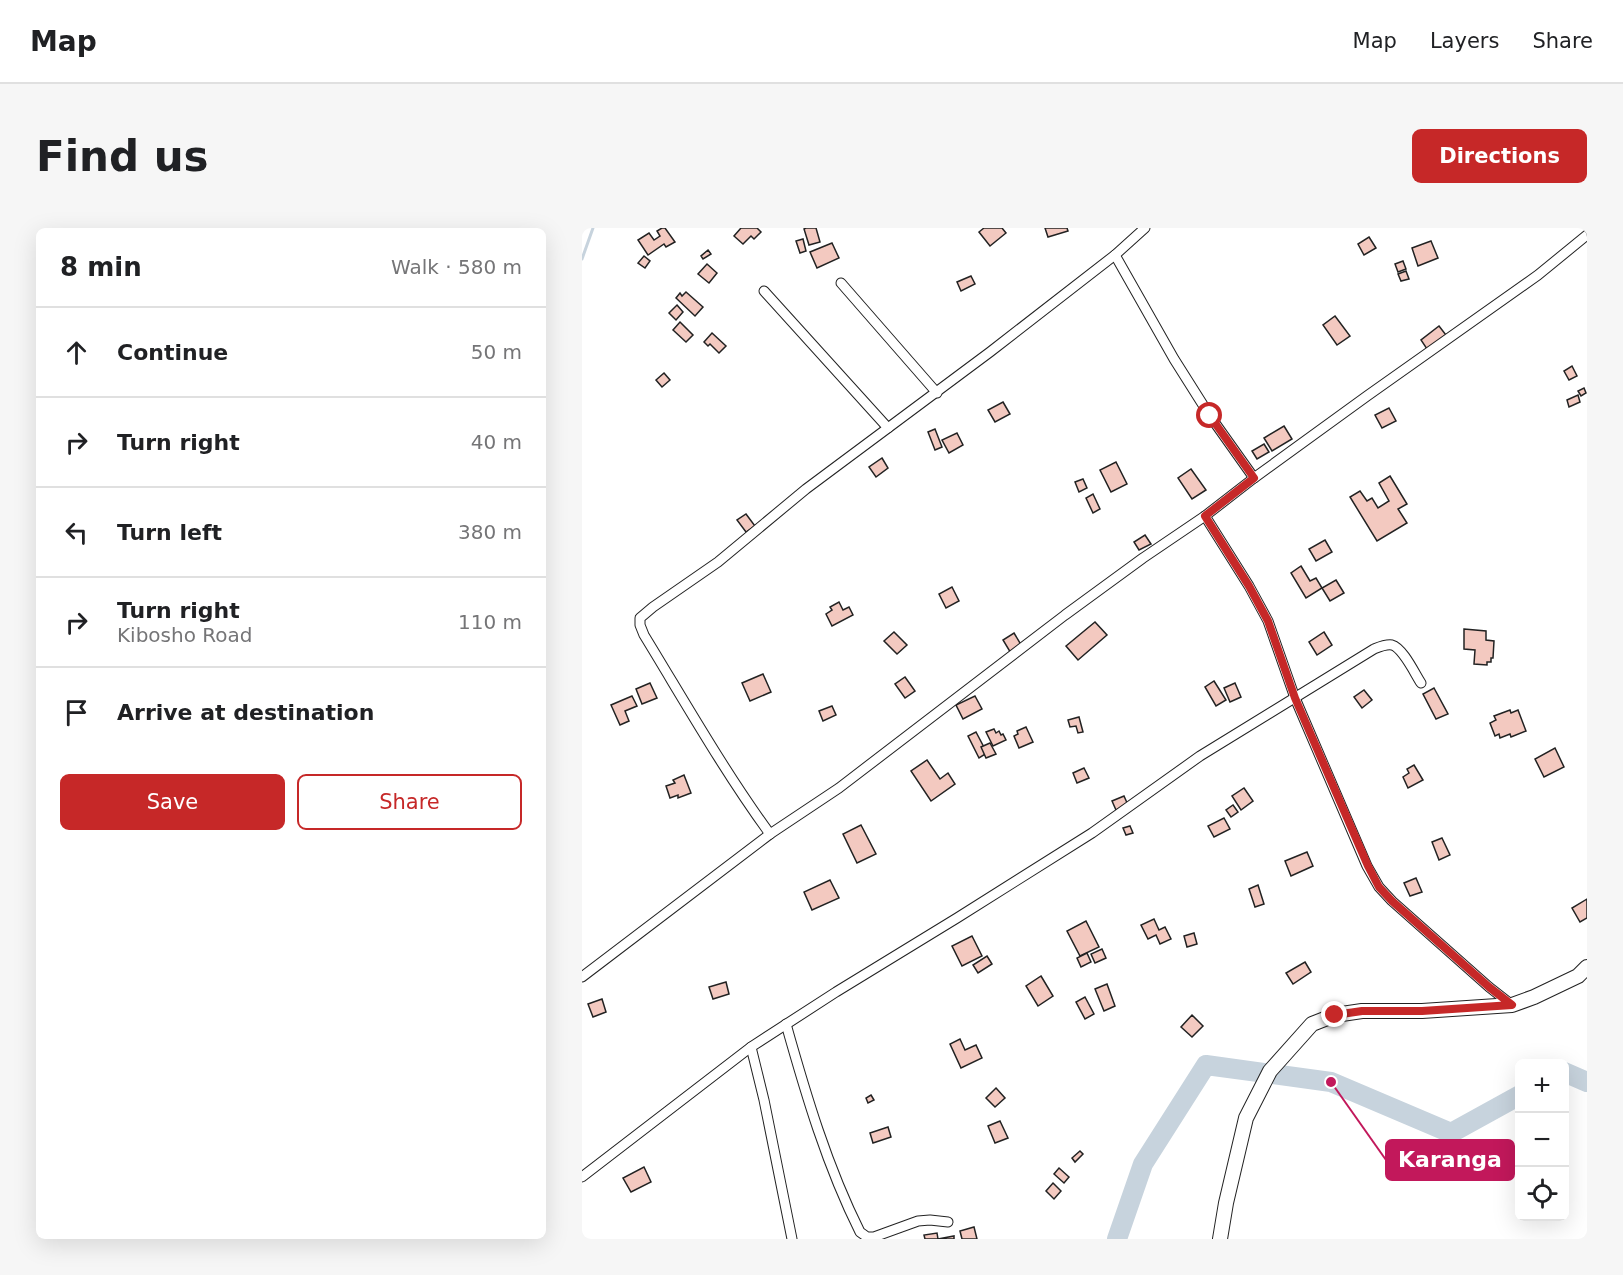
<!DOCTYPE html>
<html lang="en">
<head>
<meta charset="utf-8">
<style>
	body { margin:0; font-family:"DejaVu Sans",sans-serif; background:#f6f6f6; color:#202124 }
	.controls { position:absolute; right:18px; bottom:18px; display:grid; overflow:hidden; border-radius:9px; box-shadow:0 6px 24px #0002 }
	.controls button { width:54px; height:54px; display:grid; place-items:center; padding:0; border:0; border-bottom:2px solid #e0e0e0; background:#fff; color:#202124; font:30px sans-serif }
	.stop { position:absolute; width:18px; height:18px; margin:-14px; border:4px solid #c62828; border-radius:50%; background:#fff }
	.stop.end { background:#c62828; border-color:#fff; box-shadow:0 2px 6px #0008 }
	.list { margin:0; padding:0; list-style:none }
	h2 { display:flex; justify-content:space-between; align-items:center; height:78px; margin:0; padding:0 24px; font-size:26px }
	h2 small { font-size:20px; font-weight:400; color:#757577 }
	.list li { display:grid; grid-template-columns:39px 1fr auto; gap:18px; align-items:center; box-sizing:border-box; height:90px; padding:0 24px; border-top:2px solid #e0e0e0 }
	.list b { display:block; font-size:22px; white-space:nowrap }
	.list p { margin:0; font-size:20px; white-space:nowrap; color:#757577 }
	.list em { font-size:20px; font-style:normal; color:#757577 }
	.actions { display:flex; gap:12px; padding:18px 24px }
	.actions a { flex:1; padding:14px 0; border:2px solid #c62828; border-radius:9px; text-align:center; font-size:21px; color:#c62828 }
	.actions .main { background:#c62828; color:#fff }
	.icon { flex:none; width:33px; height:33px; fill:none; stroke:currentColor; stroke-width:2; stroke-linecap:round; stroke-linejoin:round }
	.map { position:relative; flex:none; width:1005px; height:1011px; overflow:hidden; border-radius:9px }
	header { display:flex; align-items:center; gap:36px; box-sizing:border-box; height:84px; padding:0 30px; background:#fff; border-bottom:2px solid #e0e0e0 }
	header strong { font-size:28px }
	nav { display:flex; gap:33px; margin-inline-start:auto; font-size:21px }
	.intro { display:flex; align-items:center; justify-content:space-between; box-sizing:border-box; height:144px; padding:0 36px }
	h1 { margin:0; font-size:42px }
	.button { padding:15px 27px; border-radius:9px; background:#c62828; color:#fff; font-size:21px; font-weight:700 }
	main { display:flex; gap:36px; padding:0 36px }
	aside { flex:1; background:#fff; border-radius:9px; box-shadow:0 6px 24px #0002 }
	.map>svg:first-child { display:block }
</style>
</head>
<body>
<header>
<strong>Map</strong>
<nav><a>Map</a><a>Layers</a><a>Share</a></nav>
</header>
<div class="intro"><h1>Find us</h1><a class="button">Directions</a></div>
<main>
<aside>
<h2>8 min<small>Walk · 580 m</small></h2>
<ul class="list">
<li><svg class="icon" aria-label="ahead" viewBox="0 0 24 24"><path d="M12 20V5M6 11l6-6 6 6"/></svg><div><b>Continue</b></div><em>50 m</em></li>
<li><svg class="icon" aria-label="right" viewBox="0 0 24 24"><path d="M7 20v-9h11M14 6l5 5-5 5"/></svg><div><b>Turn right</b></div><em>40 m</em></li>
<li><svg class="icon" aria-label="left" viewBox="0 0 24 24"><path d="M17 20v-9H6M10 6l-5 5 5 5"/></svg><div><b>Turn left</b></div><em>380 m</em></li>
<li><svg class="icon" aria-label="right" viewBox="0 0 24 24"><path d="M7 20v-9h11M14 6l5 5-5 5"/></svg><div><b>Turn right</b><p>Kibosho Road</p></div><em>110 m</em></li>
<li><svg class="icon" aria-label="arrive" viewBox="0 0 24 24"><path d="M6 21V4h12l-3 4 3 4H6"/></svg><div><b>Arrive at destination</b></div></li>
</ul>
<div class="actions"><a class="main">Save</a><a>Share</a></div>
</aside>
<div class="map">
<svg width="1005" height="1011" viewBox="0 0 1005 1011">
	<rect width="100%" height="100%" fill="#fff"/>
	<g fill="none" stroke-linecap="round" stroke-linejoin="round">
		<path stroke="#c7d3dd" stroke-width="3" d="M 0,31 L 11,0"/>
		<g stroke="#c7d3dd" stroke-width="20">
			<path d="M 982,844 L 1005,854"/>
			<path d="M 535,1011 L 561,936 L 624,837 L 749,854 L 869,905 L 938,867"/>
		</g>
	</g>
	<g fill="#f3c9c0" stroke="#222" stroke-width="1.5">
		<path d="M 80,0 L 83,0 L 93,14 L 84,19 L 82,16 L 66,27 L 56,12 L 67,5 L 72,12 L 78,8 L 75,3 Z"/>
		<path d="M 159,0 L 175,0 L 179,4 L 172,11 L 169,8 L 161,16 L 152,8 Z"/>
		<path d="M 224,0 L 234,0 L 238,14 L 227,17 L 222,1 Z"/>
		<path d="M 402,0 L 420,0 L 424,5 L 408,18 L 397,4 Z"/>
		<path d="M 463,0 L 485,0 L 486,3 L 466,9 Z"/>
		<path d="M 787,9 L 794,20 L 782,27 L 776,16 Z"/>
		<path d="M 221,11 L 224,23 L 218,25 L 214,13 Z"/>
		<path d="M 849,13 L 856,30 L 836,38 L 830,20 Z"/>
		<path d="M 250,15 L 257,30 L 235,40 L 228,24 Z"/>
		<path d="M 126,22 L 129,26 L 121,31 L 119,28 Z"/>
		<path d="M 62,28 L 68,33 L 63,40 L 56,35 Z"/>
		<path d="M 821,33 L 824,41 L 816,44 L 813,36 Z"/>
		<path d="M 125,36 L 135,45 L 127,55 L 116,46 Z"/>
		<path d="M 824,43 L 827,51 L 819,53 L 816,46 Z"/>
		<path d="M 389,48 L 393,56 L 379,63 L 375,54 Z"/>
		<path d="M 104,64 L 121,79 L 113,88 L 94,70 L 98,65 L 100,68 Z"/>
		<path d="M 95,77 L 101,84 L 94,92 L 87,85 Z"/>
		<path d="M 753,88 L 768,108 L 755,117 L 741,97 Z"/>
		<path d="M 98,94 L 111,107 L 104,114 L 91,102 Z"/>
		<path d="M 857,98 L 864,107 L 845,121 L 839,112 Z"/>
		<path d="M 130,105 L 144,118 L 137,125 L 128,116 L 126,118 L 122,114 Z"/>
		<path d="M 990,138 L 995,148 L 987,152 L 982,143 Z"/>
		<path d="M 82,145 L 88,152 L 80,159 L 74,152 Z"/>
		<path d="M 1002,160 L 1004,165 L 999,168 L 996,163 Z"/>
		<path d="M 996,167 L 998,174 L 987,179 L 985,172 Z"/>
		<path d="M 421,174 L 428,186 L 413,194 L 406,182 Z"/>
		<path d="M 807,180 L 814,193 L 800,200 L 793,187 Z"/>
		<path d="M 702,198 L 710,211 L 690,223 L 682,210 Z"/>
		<path d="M 353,201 L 360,219 L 353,222 L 346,204 Z"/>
		<path d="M 375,205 L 381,217 L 367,225 L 360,212 Z"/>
		<path d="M 682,216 L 687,224 L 675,231 L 670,223 Z"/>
		<path d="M 300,230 L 306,240 L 294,249 L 287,239 Z"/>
		<path d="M 534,234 L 545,256 L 529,264 L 518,242 Z"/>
		<path d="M 609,241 L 624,262 L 610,271 L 596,250 Z"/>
		<path d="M 808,248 L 825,276 L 816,281 L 825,295 L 795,313 L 768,269 L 778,263 L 785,273 L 790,270 L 796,280 L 807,273 L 797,255 Z"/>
		<path d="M 501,251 L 505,260 L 497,264 L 493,254 Z"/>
		<path d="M 511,266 L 518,281 L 511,285 L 504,270 Z"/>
		<path d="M 164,286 L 173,298 L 164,304 L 155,292 Z"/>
		<path d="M 563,307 L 569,316 L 557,322 L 552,314 Z"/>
		<path d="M 743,312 L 750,324 L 734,333 L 727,321 Z"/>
		<path d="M 719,338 L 728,353 L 734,350 L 740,360 L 724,370 L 709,345 Z"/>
		<path d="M 754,352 L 762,365 L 748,373 L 740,360 Z"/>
		<path d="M 370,359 L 377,373 L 364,380 L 357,366 Z"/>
		<path d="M 257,374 L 261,382 L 267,379 L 271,387 L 250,398 L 244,386 L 250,382 L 248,379 Z"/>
		<path d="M 513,394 L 525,407 L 496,432 L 484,418 Z"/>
		<path d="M 882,401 L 904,403 L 904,412 L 912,413 L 911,430 L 909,430 L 909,434 L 905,434 L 905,437 L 892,436 L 893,422 L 882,421 Z"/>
		<path d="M 312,404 L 325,417 L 315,426 L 302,413 Z"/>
		<path d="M 742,404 L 750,417 L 735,427 L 727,414 Z"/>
		<path d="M 432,405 L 441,420 L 430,427 L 421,412 Z"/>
		<path d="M 181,446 L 189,464 L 168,473 L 160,455 Z"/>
		<path d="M 323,449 L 333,463 L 323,470 L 313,456 Z"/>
		<path d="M 632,453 L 644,472 L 634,478 L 623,459 Z"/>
		<path d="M 68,455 L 75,470 L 60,476 L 54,461 Z"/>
		<path d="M 653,455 L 659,469 L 648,474 L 642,460 Z"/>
		<path d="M 852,460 L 866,486 L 854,491 L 841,466 Z"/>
		<path d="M 782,462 L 790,472 L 780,480 L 772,469 Z"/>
		<path d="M 50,468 L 55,478 L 43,483 L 47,493 L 38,497 L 29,477 Z"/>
		<path d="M 393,468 L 400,481 L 381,491 L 374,477 Z"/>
		<path d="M 250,478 L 254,487 L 241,493 L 237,483 Z"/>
		<path d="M 928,482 L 929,485 L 936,482 L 944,503 L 929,509 L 928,506 L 918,510 L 917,506 L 913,508 L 908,495 L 914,492 L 912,488 Z"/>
		<path d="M 497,489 L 501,504 L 496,505 L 494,498 L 488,499 L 486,492 Z"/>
		<path d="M 444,499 L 451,514 L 437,520 L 432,508 L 436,506 L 435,503 Z"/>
		<path d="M 412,501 L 414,505 L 417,503 L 419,507 L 421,506 L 424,512 L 411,518 L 404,504 Z"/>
		<path d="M 394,504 L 405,525 L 397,530 L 386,508 Z"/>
		<path d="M 408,515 L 414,526 L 404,530 L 399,519 Z"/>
		<path d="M 973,520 L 982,539 L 962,549 L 953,531 Z"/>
		<path d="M 345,532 L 358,551 L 366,545 L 373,556 L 349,573 L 329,543 Z"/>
		<path d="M 832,537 L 841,552 L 826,560 L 821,549 L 827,545 L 825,541 Z"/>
		<path d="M 502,540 L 507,550 L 495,555 L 491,545 Z"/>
		<path d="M 102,547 L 109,565 L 96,570 L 96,567 L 88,570 L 84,558 L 93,555 L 91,552 Z"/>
		<path d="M 662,560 L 671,573 L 659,582 L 650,568 Z"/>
		<path d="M 542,568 L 546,577 L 534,582 L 530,573 Z"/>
		<path d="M 651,577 L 656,584 L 649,589 L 644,582 Z"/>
		<path d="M 642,590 L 648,601 L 632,609 L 626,598 Z"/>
		<path d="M 279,597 L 294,626 L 275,635 L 261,606 Z"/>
		<path d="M 548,598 L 551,605 L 544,607 L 541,600 Z"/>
		<path d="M 860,610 L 868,627 L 857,632 L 850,614 Z"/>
		<path d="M 725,624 L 731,638 L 709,648 L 703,633 Z"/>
		<path d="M 834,650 L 840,664 L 828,668 L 822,655 Z"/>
		<path d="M 248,652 L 257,670 L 230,682 L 222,664 Z"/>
		<path d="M 676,657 L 682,676 L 673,679 L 667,661 Z"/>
		<path d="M 1005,671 L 1005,690 L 998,694 L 990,680 Z"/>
		<path d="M 572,691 L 577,702 L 583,699 L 589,711 L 578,716 L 574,707 L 566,711 L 559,697 Z"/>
		<path d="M 504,693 L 517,719 L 498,728 L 485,703 Z"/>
		<path d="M 612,705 L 615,716 L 605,719 L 602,708 Z"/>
		<path d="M 390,708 L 400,728 L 380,738 L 370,718 Z"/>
		<path d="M 520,721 L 524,730 L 513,735 L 509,726 Z"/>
		<path d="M 505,725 L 509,734 L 499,739 L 495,730 Z"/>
		<path d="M 405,728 L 410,736 L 396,745 L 391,737 Z"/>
		<path d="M 723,734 L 729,744 L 711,756 L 704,745 Z"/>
		<path d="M 459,748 L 471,768 L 456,778 L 444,758 Z"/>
		<path d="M 144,754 L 147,766 L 131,771 L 127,759 Z"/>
		<path d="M 525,756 L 533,778 L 522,783 L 513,761 Z"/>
		<path d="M 503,769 L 512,786 L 503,791 L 494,774 Z"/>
		<path d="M 20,771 L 24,784 L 11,789 L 6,776 Z"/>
		<path d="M 610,787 L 621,798 L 610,809 L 599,799 Z"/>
		<path d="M 378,811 L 383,822 L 394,817 L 400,830 L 379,840 L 368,816 Z"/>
		<path d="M 414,860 L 423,870 L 413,879 L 404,870 Z"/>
		<path d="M 289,867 L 292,872 L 286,875 L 284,870 Z"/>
		<path d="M 418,893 L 426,910 L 413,915 L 406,898 Z"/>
		<path d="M 306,899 L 309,909 L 291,915 L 288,905 Z"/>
		<path d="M 498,923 L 501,926 L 493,934 L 490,930 Z"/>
		<path d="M 62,939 L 69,954 L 49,964 L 41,950 Z"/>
		<path d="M 477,940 L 487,949 L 482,955 L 472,946 Z"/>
		<path d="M 471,955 L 479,963 L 472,971 L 464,963 Z"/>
		<path d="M 392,999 L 395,1011 L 380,1011 L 378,1003 Z"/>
		<path d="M 355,1005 L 356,1011 L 372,1008 L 372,1011 L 343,1011 L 342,1007 Z"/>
	</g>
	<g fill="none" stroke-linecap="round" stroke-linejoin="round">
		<g stroke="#222" stroke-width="11">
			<g id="minor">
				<path d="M 533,27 L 592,131 L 628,188 L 672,250"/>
				<path d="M 259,55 L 355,165"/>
				<path d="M 182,63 L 306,200"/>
				<path d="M 623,288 L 667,358 L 686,393 L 713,470 L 785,638 L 797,659 L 810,673 L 907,759 L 930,777"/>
				<path d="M 188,606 C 142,543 103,474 62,407 L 58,397 L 58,390 L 71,379 L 136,334 L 224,261 L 408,124 L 533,27 L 563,0"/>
				<path d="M 0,749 L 188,606 L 257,560 L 483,387 L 561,330 L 623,288 L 672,250 L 785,168 L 956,47 L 1005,7"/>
				<path d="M 204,796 C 224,867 245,938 278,1004 L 285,1009 L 292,1009 L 336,993 L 348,992 L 366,994"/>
				<path d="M 169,819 L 182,872 L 210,1011"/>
				<path d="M 0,949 L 169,819 L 254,764 L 375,690 L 510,605 L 618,528 L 792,421 C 797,419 804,416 810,417 C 821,420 833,446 839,455"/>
			</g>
		</g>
		<g stroke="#222" stroke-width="16">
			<path id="secondary" d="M 638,1011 L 644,975 L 664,890 L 688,843 L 730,796 L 753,787 L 780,783 L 840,783 L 930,777 L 952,769 L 996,748 L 1005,739"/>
		</g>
		<use href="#minor" stroke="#fff" stroke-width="9"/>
		<use href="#secondary" stroke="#fff" stroke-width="14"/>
	</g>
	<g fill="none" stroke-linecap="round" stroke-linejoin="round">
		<path stroke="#c62828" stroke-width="8" d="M 628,188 L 672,250 L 623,288 L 667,358 L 686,393 L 713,470 L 786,638 L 797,659 L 810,673 L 907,759 L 930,777 L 840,783 L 780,783 L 753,787"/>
	</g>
	<path fill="none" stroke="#c2185b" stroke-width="2" d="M749 854L804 932"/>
	<circle fill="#c2185b" stroke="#fff" stroke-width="2" cx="749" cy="854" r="6"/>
	<rect fill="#c2185b" stroke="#c2185b" stroke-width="2" x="804" y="912" width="128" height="40" rx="6"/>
	<g font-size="22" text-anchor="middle" font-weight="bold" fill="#fff">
		<text x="868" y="939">Karanga</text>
	</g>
</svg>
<div class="controls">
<button>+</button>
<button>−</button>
<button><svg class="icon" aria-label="locate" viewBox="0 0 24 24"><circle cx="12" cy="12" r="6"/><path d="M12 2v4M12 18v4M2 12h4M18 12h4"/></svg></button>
</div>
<div class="stop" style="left:628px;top:188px"></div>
<div class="stop end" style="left:753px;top:787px"></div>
</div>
</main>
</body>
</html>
